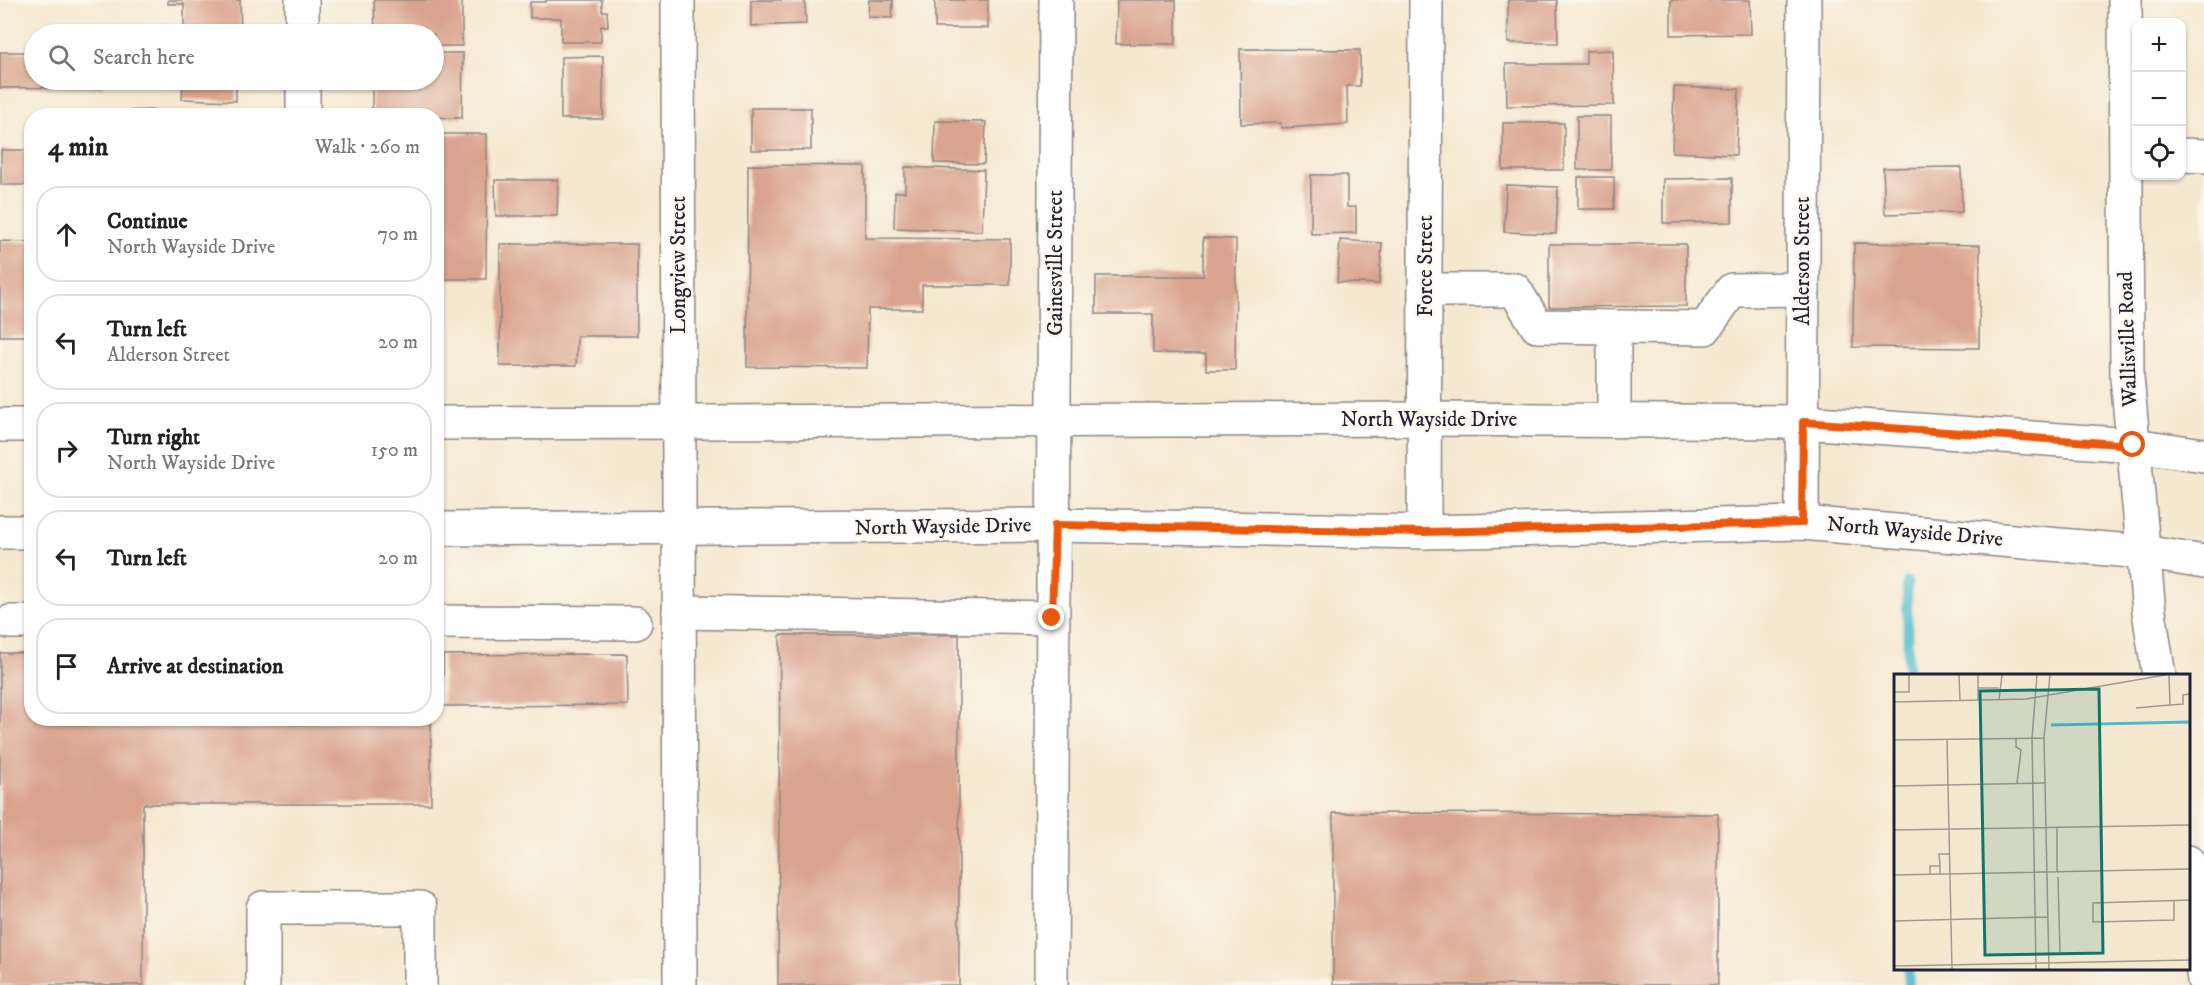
<!DOCTYPE html>
<html lang="en">
<head>
<meta charset="utf-8">
<style>
	body { margin:0; font-family:"IM FELL DW Pica",serif; background:#f6f6f6; color:#222 }
	.controls { position:absolute; right:18px; top:18px; display:grid; overflow:hidden; border-radius:12px; box-shadow:0 2px 4px #0004 }
	.controls button { width:54px; height:54px; display:grid; place-items:center; padding:0; border:0; border-bottom:2px solid #e0e0e0; background:#fff; color:#222; font:30px sans-serif }
	.stop { position:absolute; width:18px; height:18px; margin:-14px; border:4px solid #ea580c; border-radius:50%; background:#fff }
	.stop.end { background:#ea580c; border-color:#fff; box-shadow:0 2px 6px #0008 }
	.list { margin:0; padding:0; list-style:none }
	h2 { display:flex; justify-content:space-between; align-items:center; height:78px; margin:0; padding:0 24px; font-size:26px }
	h2 small { font-size:20px; font-weight:400; color:#767676 }
	.list li { display:grid; grid-template-columns:39px 1fr auto; gap:18px; align-items:center; box-sizing:border-box; height:96px; margin:0 12px 12px; padding:0 12px; border:2px solid #e0e0e0; border-radius:24px }
	.list b { display:block; font-size:22px; white-space:nowrap }
	.list p { margin:0; font-size:20px; white-space:nowrap; color:#767676 }
	.list em { font-size:20px; font-style:normal; color:#767676 }
	.icon { flex:none; width:33px; height:33px; fill:none; stroke:currentColor; stroke-width:2; stroke-linecap:round; stroke-linejoin:round }
	.map { position:relative; flex:none; width:2204px; height:985px; overflow:hidden }
	.search { position:absolute; background:#fff; box-shadow:0 2px 4px #0004; left:24px; top:24px; width:420px; height:66px; display:flex; align-items:center; gap:15px; box-sizing:border-box; padding:0 21px; border-radius:33px; color:#767676; font-size:22px }
	.panel { position:absolute; background:#fff; box-shadow:0 2px 4px #0004; left:24px; top:108px; width:420px; height:618px; border-radius:24px }
	.map>svg:first-child { display:block }
</style>
</head>
<body>
<div class="map">
<svg width="2204" height="985" viewBox="0 0 2204 985">
	<rect width="100%" height="100%" fill="#fbf7ec"/>
	<filter id="ink" filterUnits="userSpaceOnUse"><feTurbulence type="fractalNoise" baseFrequency=".0167" numOctaves="2"/><feDisplacementMap in="SourceGraphic" scale="12" xChannelSelector="R" yChannelSelector="G"/><feConvolveMatrix kernelMatrix="1 2 1 2 8 2 1 2 1" color-interpolation-filters="sRGB"/></filter>
	<filter id="wash" filterUnits="userSpaceOnUse"><feTurbulence type="fractalNoise" baseFrequency=".008" numOctaves="4" result="noise"/><feDisplacementMap in="SourceGraphic" scale="24" xChannelSelector="R" yChannelSelector="G"/><feGaussianBlur stdDeviation="1.35" result="paint"/><feColorMatrix in="noise" values="0 0 0 0 0 0 0 0 0 0 0 0 0 0 0 0 0 1.4 0 .05"/><feComposite in="paint" operator="in"/></filter>
	<g filter="url(#wash)">
		<rect width="100%" height="100%" fill="#f5e8d0"/>
		<g fill="none" stroke-linecap="round" stroke-linejoin="round">
			<g stroke="#4fbacc" stroke-width="10">
				<path d="M 1907,582 L 1908,676"/>
				<path d="M 1908,968 L 1909,985"/>
			</g>
		</g>
		<g id="blocks">
			<g fill="#d9a38d">
				<path d="M 168,0 L 240,0 L 241,33 L 184,33 L 184,4 L 168,4 Z"/>
				<path d="M 374,0 L 462,0 L 462,46 L 434,46 L 434,34 L 375,34 Z"/>
				<path d="M 546,0 L 602,0 L 602,11 L 607,11 L 608,26 L 601,26 L 601,42 L 561,42 L 561,18 L 530,18 L 530,2 L 546,2 Z"/>
				<path d="M 751,0 L 805,0 L 806,24 L 751,26 Z"/>
				<path d="M 869,0 L 893,0 L 892,18 L 868,17 Z"/>
				<rect x="935" y="0" width="53" height="28"/>
				<path d="M 1117,0 L 1176,0 L 1176,44 L 1116,44 Z"/>
				<path d="M 1508,0 L 1557,0 L 1558,43 L 1508,43 Z"/>
				<path d="M 1671,0 L 1750,0 L 1751,34 L 1671,35 Z"/>
				<path d="M 1240,49 L 1360,50 L 1360,86 L 1347,86 L 1348,124 L 1281,128 L 1281,123 L 1241,124 Z"/>
				<path d="M 1613,50 L 1614,105 L 1507,106 L 1506,64 L 1586,64 L 1586,51 Z"/>
				<path d="M 0,52 L 34,52 L 34,80 L 102,80 L 103,87 L 0,88 Z"/>
				<path d="M 434,53 L 463,53 L 462,118 L 372,116 L 372,80 L 434,80 Z"/>
				<path d="M 603,56 L 603,119 L 561,119 L 561,57 Z"/>
				<path d="M 183,80 L 236,80 L 236,101 L 182,99 Z"/>
				<path d="M 1674,87 L 1739,89 L 1736,155 L 1672,152 Z"/>
				<rect x="751" y="108" width="60" height="42"/>
				<path d="M 154,110 L 154,116 L 121,116 L 121,111 Z"/>
				<rect x="1577" y="116" width="34" height="54"/>
				<path d="M 935,121 L 986,122 L 984,164 L 934,163 Z"/>
				<rect x="1503" y="123" width="61" height="47"/>
				<path d="M 436,134 L 487,134 L 486,279 L 436,279 Z"/>
				<rect x="1" y="150" width="31" height="35"/>
				<path d="M 748,165 L 865,166 L 865,238 L 1010,239 L 1010,285 L 922,285 L 922,309 L 868,309 L 867,368 L 747,367 Z"/>
				<path d="M 905,167 L 984,170 L 982,231 L 894,228 L 895,192 L 905,192 Z"/>
				<path d="M 1961,167 L 1962,212 L 1885,214 L 1883,168 Z"/>
				<path d="M 1311,175 L 1347,175 L 1347,207 L 1356,207 L 1356,233 L 1311,234 Z"/>
				<rect x="1578" y="177" width="36" height="32"/>
				<path d="M 1732,178 L 1732,222 L 1663,223 L 1663,179 Z"/>
				<path d="M 495,180 L 558,180 L 557,216 L 496,216 Z"/>
				<path d="M 1506,185 L 1558,187 L 1556,234 L 1504,232 Z"/>
				<path d="M 1203,238 L 1236,239 L 1235,370 L 1206,370 L 1206,354 L 1153,353 L 1153,314 L 1096,314 L 1096,276 L 1203,276 Z"/>
				<path d="M 1340,240 L 1382,243 L 1379,284 L 1337,282 Z"/>
				<path d="M 0,241 L 32,242 L 32,336 L 0,336 Z"/>
				<path d="M 1854,243 L 1980,245 L 1979,348 L 1853,347 Z"/>
				<path d="M 500,244 L 637,244 L 637,336 L 577,336 L 576,366 L 500,366 Z"/>
				<path d="M 1549,244 L 1686,244 L 1686,306 L 1549,307 Z"/>
				<path d="M 780,635 L 959,635 L 959,985 L 778,985 Z"/>
				<path d="M 0,653 L 32,653 L 32,718 L 431,718 L 431,804 L 143,804 L 143,985 L 0,985 Z"/>
				<path d="M 627,654 L 628,705 L 443,706 L 443,655 Z"/>
				<path d="M 1333,813 L 1718,814 L 1718,985 L 1333,985 Z"/>
			</g>
		</g>
	</g>
	<g filter="url(#ink)">
		<use href="#blocks" fill-opacity="0" stroke="#8c8586" stroke-width="1.5"/>
		<g fill="none" stroke-linecap="round" stroke-linejoin="round">
			<g stroke="#8c8586" stroke-width="36">
				<g id="minor">
					<path d="M 302,0 L 302,34"/>
					<path d="M 678,0 L 680,985"/>
					<path d="M 303,80 L 303,116"/>
					<path d="M 2182,155 L 2204,156"/>
					<path d="M 1426,290 L 1515,290 L 1537,326 L 1705,328 L 1732,290 L 1803,289"/>
					<path d="M 1614,327 L 1614,420"/>
					<path d="M 1802,523 L 1804,0"/>
					<path d="M 1424,532 L 1426,0"/>
					<path d="M 679,612 L 1052,618"/>
					<path d="M 10,622 L 32,622"/>
					<path d="M 436,622 L 635,623"/>
					<path d="M 263,985 L 263,908 L 420,908 L 420,985"/>
					<path d="M 1051,985 L 1056,0"/>
				</g>
			</g>
			<g stroke="#8c8586" stroke-width="36">
				<g id="major">
					<path d="M 2125,0 L 2127,377 L 2149,612 L 2159,676"/>
					<path d="M 436,423 L 1426,419 L 1802,422 L 2133,445 L 2204,455"/>
					<path d="M 0,425 L 32,425"/>
					<path d="M 436,529 L 1055,525 L 1424,532 L 1802,523 L 2143,552 L 2204,562"/>
					<path d="M 0,532 L 32,532"/>
					<path d="M 2188,862 L 2204,980"/>
				</g>
			</g>
			<use href="#minor" stroke="#fff" stroke-width="33"/>
			<use href="#major" stroke="#fff" stroke-width="33"/>
		</g>
	</g>
	<g fill="none" stroke-linecap="round" stroke-linejoin="round" filter="url(#ink)">
		<path stroke="#ea580c" stroke-width="8" d="M 1052,618 L 1055,525 L 1424,532 L 1802,523 L 1803,422 L 2133,445"/>
	</g>
	<g text-anchor="middle" dominant-baseline="central" stroke-width="5" stroke-linejoin="round" paint-order="stroke">
		<g font-size="21" fill="#22223b" stroke="#fbf7ec">
			<text transform="translate(1803 261) rotate(-90)">Alderson Street</text>
			<text transform="translate(1056 263) rotate(-90)">Gainesville Street</text>
			<text transform="translate(679 265) rotate(-90)">Longview Street</text>
			<text transform="translate(1426 266) rotate(-90)">Force Street</text>
			<text transform="translate(2128 339) rotate(-92)">Wallisville Road</text>
			<text x="1429" y="420">North Wayside Drive</text>
			<text transform="translate(943 527) rotate(-1)">North Wayside Drive</text>
			<text transform="translate(1915 532) rotate(5)">North Wayside Drive</text>
		</g>
	</g>
	<g transform="translate(1894 674)">
		<rect width="296" height="296" fill="#f5e8d0"/>
		<path fill="none" stroke="#4fbacc" stroke-width="3" d="M 157,51 L 296,48"/>
		<path fill="none" stroke="#a19994" stroke-width="1.5" d="M 65,1 L 66,26M 84,1 L 84,26M 275,1 L 276,31 L 289,30 L 289,21 L 296,20M 84,14 L 105,14M 0,18 L 15,18 L 15,1M 105,26 L 108,1M 0,28 L 132,25 L 271,1M 242,34 L 276,31M 122,64 L 122,73 L 127,76 L 123,109M 53,65 L 58,295M 0,66 L 150,64M 0,112 L 152,109M 163,153 L 163,198M 0,156 L 296,151M 46,192 L 45,180 L 56,180M 0,201 L 296,195M 36,201 L 36,192 L 46,192 L 46,200M 164,203 L 166,278M 280,227 L 280,246 L 199,248 L 199,229 L 296,226M 0,247 L 154,243M 0,292 L 296,286M 142,295 L 138,64 L 143,1M 155,295 L 150,64 L 156,1"/>
		<path fill="#0f766e" fill-opacity="0.15" stroke="#0f766e" stroke-width="3" d="M 205,15 L 209,279 L 91,281 L 86,17 Z"/>
		<rect width="296" height="296" fill="none" stroke="#22223b" stroke-width="3"/>
	</g>
</svg>
<div class="controls">
<button>+</button>
<button>−</button>
<button><svg class="icon" aria-label="locate" viewBox="0 0 24 24"><circle cx="12" cy="12" r="6"/><path d="M12 2v4M12 18v4M2 12h4M18 12h4"/></svg></button>
</div>
<div class="stop" style="left:2133px;top:445px"></div>
<div class="stop end" style="left:1052px;top:618px"></div>
<div class="search"><svg class="icon" aria-label="search" viewBox="0 0 24 24"><circle cx="10" cy="10" r="6"/><path d="M15 15l6 6"/></svg>Search here</div>
<section class="panel">
<h2>4 min<small>Walk · 260 m</small></h2>
<ul class="list">
<li><svg class="icon" aria-label="ahead" viewBox="0 0 24 24"><path d="M12 20V5M6 11l6-6 6 6"/></svg><div><b>Continue</b><p>North Wayside Drive</p></div><em>70 m</em></li>
<li><svg class="icon" aria-label="left" viewBox="0 0 24 24"><path d="M17 20v-9H6M10 6l-5 5 5 5"/></svg><div><b>Turn left</b><p>Alderson Street</p></div><em>20 m</em></li>
<li><svg class="icon" aria-label="right" viewBox="0 0 24 24"><path d="M7 20v-9h11M14 6l5 5-5 5"/></svg><div><b>Turn right</b><p>North Wayside Drive</p></div><em>150 m</em></li>
<li><svg class="icon" aria-label="left" viewBox="0 0 24 24"><path d="M17 20v-9H6M10 6l-5 5 5 5"/></svg><div><b>Turn left</b></div><em>20 m</em></li>
<li><svg class="icon" aria-label="arrive" viewBox="0 0 24 24"><path d="M6 21V4h12l-3 4 3 4H6"/></svg><div><b>Arrive at destination</b></div></li>
</ul>
</section>
</div>
</body>
</html>
